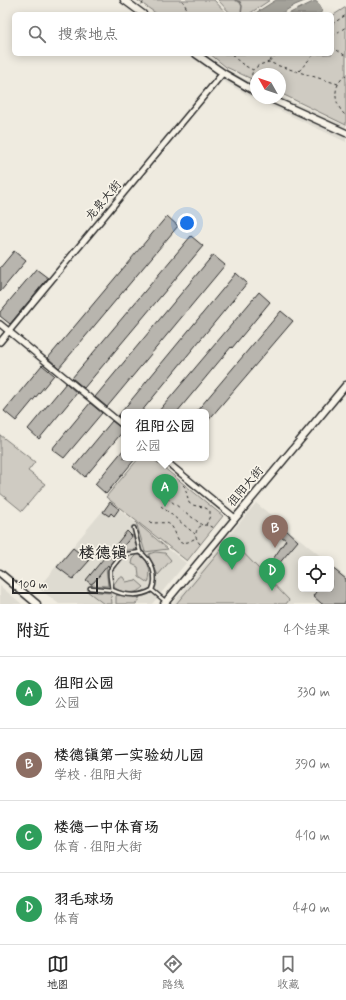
<!DOCTYPE html>
<html lang="zh">
<head>
<meta charset="utf-8">
<style>
	body { margin:0; font-family:Mynerve,"LXGW WenKai TC",sans-serif; background:#f6f6f6; color:#222 }
	.controls { position:absolute; right:12px; bottom:12px; display:grid; overflow:hidden; border-radius:6px; box-shadow:0 2px 10px #0003 }
	.controls button { width:36px; height:36px; display:grid; place-items:center; padding:0; border:0; border-bottom:1px solid #e0e0e0; background:#fff; color:#222; font:20px sans-serif }
	.compass { position:absolute; left:250px; top:68px; width:36px; height:36px; border-radius:50%; background:#fff; box-shadow:0 2px 10px #0003; rotate:310deg }
	.scale { position:absolute; left:12px; bottom:10px; width:86px; box-sizing:border-box; padding-left:4px; border:2px solid #2b2b2b; border-top:0; font-size:11px; line-height:14px; white-space:nowrap; color:#2b2b2b; -webkit-text-stroke:3px #f7f3e8; paint-order:stroke }
	.you { position:absolute; left:187px; top:223px; width:14px; height:14px; margin:-10px; border:3px solid #fff; border-radius:50%; background:#1a73e8; box-shadow:0 0 0 6px #1a73e833 }
	.badge { display:grid; place-items:center; width:26px; height:26px; border-radius:50%; background:#2b2b2b; color:#fff; font-size:13px; font-weight:700 }
	.pin { position:absolute; translate:-50% -33px; filter:drop-shadow(0 1px 2px #0008) }
	.pin::after { content:''; position:absolute; top:21px; width:14px; height:12px; background:inherit; clip-path:polygon(0 0,100% 0,50% 100%) }
	.popup { position:absolute; left:121px; top:409px; width:88px; height:52px; box-sizing:border-box; display:grid; place-content:center; border-radius:6px; background:#fff; filter:drop-shadow(0 1px 3px #0005); font-size:13px; white-space:nowrap; color:#767676 }
	.popup b { font-size:15px; color:#222 }
	.popup::after { content:''; position:absolute; left:50%; top:100%; margin-left:-8px; border:8px solid transparent; border-top-color:#fff }
	.list { margin:0; padding:0; list-style:none }
	h2 { display:flex; justify-content:space-between; align-items:center; height:52px; margin:0; padding:0 16px; font-size:17px }
	h2 small { font-size:13px; font-weight:400; color:#767676 }
	.list li { display:grid; grid-template-columns:26px 1fr auto; gap:12px; align-items:center; box-sizing:border-box; height:72px; padding:0 16px; border-top:1px solid #e0e0e0 }
	.list b { display:block; font-size:15px; white-space:nowrap }
	.list p { margin:0; font-size:13px; white-space:nowrap; color:#767676 }
	.list em { font-size:13px; font-style:normal; color:#767676 }
	.icon { flex:none; width:22px; height:22px; fill:none; stroke:currentColor; stroke-width:2; stroke-linecap:round; stroke-linejoin:round }
	.map { position:relative; flex:none; width:346px; height:604px; overflow:hidden }
	.search { position:absolute; background:#fff; box-shadow:0 2px 10px #0003; left:12px; right:12px; top:12px; height:44px; display:flex; align-items:center; gap:10px; box-sizing:border-box; padding:0 14px; border-radius:6px; color:#767676; font-size:15px }
	.sheet { height:340px; background:#fff }
	nav { display:flex; justify-content:space-around; align-items:center; box-sizing:border-box; height:56px; border-top:1px solid #e0e0e0; background:#fff; font-size:11px; color:#767676 }
	nav a { display:grid; justify-items:center; gap:2px }
	nav .on { color:#2b2b2b }
	.map>svg:first-child { display:block }
</style>
</head>
<body>
<div class="map">
<svg width="346" height="604" viewBox="0 0 346 604">
	<rect width="100%" height="100%" fill="#efebe0"/>
	<filter id="ink" filterUnits="userSpaceOnUse"><feTurbulence type="fractalNoise" baseFrequency=".025" numOctaves="2"/><feDisplacementMap in="SourceGraphic" scale="8" xChannelSelector="R" yChannelSelector="G"/><feConvolveMatrix kernelMatrix="1 2 1 2 8 2 1 2 1" color-interpolation-filters="sRGB"/></filter>
	<g filter="url(#ink)">
		<g fill="#dedbd1">
			<path d="M 188,54 L 206,54 L 228,70 L 256,85 L 256,98 L 280,98 L 280,96 L 346,126 L 346,142 L 249,96 L 223,81 Z"/>
			<path d="M 110,502 L 186,563 L 152,604 L 59,604 L 38,588 Z"/>
			<path d="M 256,503 L 324,559 L 301,559 L 301,589 L 331,589 L 331,565 L 346,577 L 346,604 L 172,604 Z"/>
			<path d="M 0,586 L 22,604 L 0,604 Z"/>
		</g>
		<g fill="#cfcbc2" stroke="#7d7b76">
			<path d="M 137,0 L 214,0 L 227,14 L 157,14 Z"/>
			<path d="M 218,0 L 270,0 L 249,14 L 231,14 Z"/>
			<path d="M 346,7 L 346,125 L 280,93 L 280,74 L 256,74 L 256,81 L 226,67 L 210,54 L 332,54 L 332,16 Z"/>
			<path d="M 0,435 L 35,462 L 28,471 L 45,484 L 22,511 L 0,493 Z"/>
			<path d="M 139,458 L 152,458 L 223,516 L 187,561 L 106,497 Z"/>
			<path d="M 136,522 L 168,549 L 145,552 Z"/>
			<path d="M 134,534 L 137,549 L 120,551 Z"/>
			<path d="M 230,539 L 289,600 L 286,604 L 176,604 Z"/>
			<path d="M 155,552 L 165,553 L 171,560 L 158,575 L 149,556 L 149,554 Z"/>
			<path d="M 137,555 C 149,556 152,574 148,583 L 139,577 L 138,567 L 132,564 L 133,559 Z"/>
			<path d="M 106,567 L 108,586 L 91,585 Z"/>
			<path d="M 119,577 L 123,577 L 126,582 L 136,580 L 144,587 C 136,595 122,594 114,587 L 114,584 Z"/>
			<path d="M 87,591 L 111,593 L 112,604 L 104,604 Z"/>
			<path d="M 117,595 L 140,597 L 136,604 L 116,604 L 116,596 Z"/>
		</g>
		<g fill="#a4a29a" stroke="#74726e">
			<path d="M 276,0 L 307,0 L 295,5 L 280,14 L 254,14 Z"/>
			<path d="M 315,1 C 319,3 321,6 322,11 L 320,14 L 288,14 Z"/>
		</g>
		<g fill="none" stroke-linecap="round" stroke-linejoin="round">
			<path stroke="#74726e" stroke-width="1.5" d="M 235,0 L 240,2 L 242,6 L 241,14"/>
		</g>
		<g fill="#b8b5ae" stroke="#2b2b2b">
			<path d="M 167,216 L 178,226 L 59,368 L 48,358 Z"/>
			<path d="M 191,236 L 203,246 L 84,388 L 72,378 Z"/>
			<path d="M 14,251 L 26,261 L 0,292 L 0,268 Z"/>
			<path d="M 213,255 L 225,265 L 107,407 L 95,397 Z"/>
			<path d="M 36,269 L 48,278 L 10,324 L 0,316 L 0,312 Z"/>
			<path d="M 236,273 L 247,283 L 141,412 L 124,412 L 124,421 L 118,416 Z"/>
			<path d="M 259,292 L 270,302 L 232,348 L 231,347 L 177,412 L 158,412 Z"/>
			<path d="M 281,311 L 293,321 L 206,423 L 206,412 L 196,412 Z"/>
			<path d="M 42,365 L 54,375 L 16,421 L 4,411 Z"/>
			<path d="M 66,383 L 77,393 L 39,439 L 28,429 Z"/>
			<path d="M 90,403 L 102,413 L 64,458 L 52,449 Z"/>
			<path d="M 112,421 L 124,430 L 85,477 L 74,467 Z"/>
			<path d="M 124,449 L 124,458 L 136,458 L 106,494 L 95,484 Z"/>
			<path d="M 110,502 L 119,509 L 114,516 L 111,513 L 109,516 L 103,512 Z"/>
			<path d="M 286,530 L 298,541 L 272,572 L 264,565 L 268,560 L 271,562 L 286,540 L 281,536 Z"/>
			<path d="M 127,531 L 132,536 L 117,554 L 118,555 L 109,567 L 108,565 L 94,582 L 91,584 L 86,580 L 104,558 L 100,554 L 106,547 L 111,551 Z"/>
			<path d="M 73,548 L 89,561 L 73,579 L 57,567 Z"/>
			<path d="M 331,567 L 346,579 L 346,601 L 344,604 L 322,604 L 313,596 L 318,589 L 331,589 Z"/>
		</g>
		<g fill="none" stroke-linecap="round" stroke-linejoin="round">
			<g stroke="#2b2b2b" stroke-width="5.5">
				<g id="service">
					<path d="M 134,528 L 140,552"/>
					<path d="M 90,588 L 112,590"/>
					<path d="M 152,590 C 140,597 125,596 112,590 L 110,576 L 110,570 L 122,555 L 140,552 C 152,560 158,577 152,590 L 165,601"/>
				</g>
			</g>
			<g stroke="#2b2b2b" stroke-width="8">
				<g id="minor">
					<path d="M 0,324 L 124,426"/>
					<path d="M 0,342 L 223,73"/>
					<path d="M 162,458 L 235,518"/>
				</g>
			</g>
			<g stroke="#2b2b2b" stroke-width="9">
				<g id="tertiary">
					<path d="M 124,0 L 143,14"/>
					<path d="M 196,54 L 223,73 L 256,92"/>
					<path d="M 269,98 L 346,133"/>
					<path d="M 0,573 L 37,604"/>
					<path d="M 164,604 L 346,385"/>
				</g>
			</g>
			<g stroke="#2b2b2b" stroke-width="1" stroke-dasharray="3 3" stroke-linecap="butt">
				<path d="M 182,0 L 190,14"/>
				<path d="M 142,5 L 144,0"/>
				<path d="M 332,24 L 346,15"/>
				<path d="M 332,36 L 346,27"/>
				<path d="M 332,47 L 346,56"/>
				<path d="M 233,54 C 237,62 245,66 253,70 L 259,65 L 269,62 L 276,65 L 338,84"/>
				<path d="M 269,61 L 279,54"/>
				<path d="M 299,71 L 314,54"/>
				<path d="M 346,75 C 331,86 334,105 346,116"/>
				<path d="M 250,81 L 253,70"/>
				<path d="M 183,485 L 185,487 L 189,503 C 196,508 202,504 210,511 L 210,516 L 206,525"/>
				<path d="M 167,498 L 202,525"/>
				<path d="M 161,506 L 195,534"/>
				<path d="M 149,522 C 155,524 159,522 166,523 C 175,524 175,538 181,543 L 188,542 L 196,538"/>
				<path d="M 200,544 C 190,533 200,519 213,528"/>
			</g>
			<use href="#service" stroke="#f7f3e8" stroke-width="2.5"/>
			<use href="#minor" stroke="#f7f3e8" stroke-width="5"/>
			<use href="#tertiary" stroke="#f7f3e8" stroke-width="6"/>
		</g>
	</g>
	<g text-anchor="middle" dominant-baseline="central" stroke-width="3.5" stroke-linejoin="round" paint-order="stroke">
		<g font-size="12" fill="#2b2b2b" stroke="#f7f3e8">
			<text transform="translate(104 201) rotate(-50)">龙泉大街</text>
			<text transform="translate(246 487) rotate(-50)">徂阳大街</text>
		</g>
		<g font-size="16" font-weight="bold" fill="#2b2b2b" stroke="#f7f3e8">
			<text x="103" y="553">楼德镇</text>
		</g>
	</g>
</svg>
<div class="controls">
<button><svg class="icon" aria-label="locate" viewBox="0 0 24 24"><circle cx="12" cy="12" r="6"/><path d="M12 2v4M12 18v4M2 12h4M18 12h4"/></svg></button>
</div>
<svg class="compass" viewBox="-18 -18 36 36"><path d="M0-13l5 13h-10z" fill="#e53935"/><path d="M0 13l5-13h-10z" fill="#767676"/></svg>
<div class="scale">100 m</div>
<div class="you"></div>
<div class="pin badge" style="left:165px;top:507px;background:#2e9e5b">A</div>
<div class="popup"><b>徂阳公园</b>公园</div>
<div class="pin badge" style="left:275px;top:548px;background:#8d6e63">B</div>
<div class="pin badge" style="left:232px;top:570px;background:#2e9e5b">C</div>
<div class="pin badge" style="left:272px;top:591px;background:#2e9e5b">D</div>
<div class="search"><svg class="icon" aria-label="search" viewBox="0 0 24 24"><circle cx="10" cy="10" r="6"/><path d="M15 15l6 6"/></svg>搜索地点</div>
</div>
<section class="sheet">
<h2>附近<small>4个结果</small></h2>
<ul class="list">
<li><span class="badge" style="background:#2e9e5b">A</span><div><b>徂阳公园</b><p>公园</p></div><em>330 m</em></li>
<li><span class="badge" style="background:#8d6e63">B</span><div><b>楼德镇第一实验幼儿园</b><p>学校 · 徂阳大街</p></div><em>390 m</em></li>
<li><span class="badge" style="background:#2e9e5b">C</span><div><b>楼德一中体育场</b><p>体育 · 徂阳大街</p></div><em>410 m</em></li>
<li><span class="badge" style="background:#2e9e5b">D</span><div><b>羽毛球场</b><p>体育</p></div><em>440 m</em></li>
</ul>
</section>
<nav>
<a class="on"><svg class="icon" aria-label="map" viewBox="0 0 24 24"><path d="M3 6l6-2 6 2 6-2v14l-6 2-6-2-6 2zM9 4v14M15 6v14"/></svg>地图</a>
<a><svg class="icon" aria-label="directions" viewBox="0 0 24 24"><path d="M12 3l9 9-9 9-9-9zM9 14v-3h6M13 9l2 2-2 2"/></svg>路线</a>
<a><svg class="icon" aria-label="saved" viewBox="0 0 24 24"><path d="M7 4h10v16l-5-4-5 4z"/></svg>收藏</a>
</nav>
</body>
</html>
